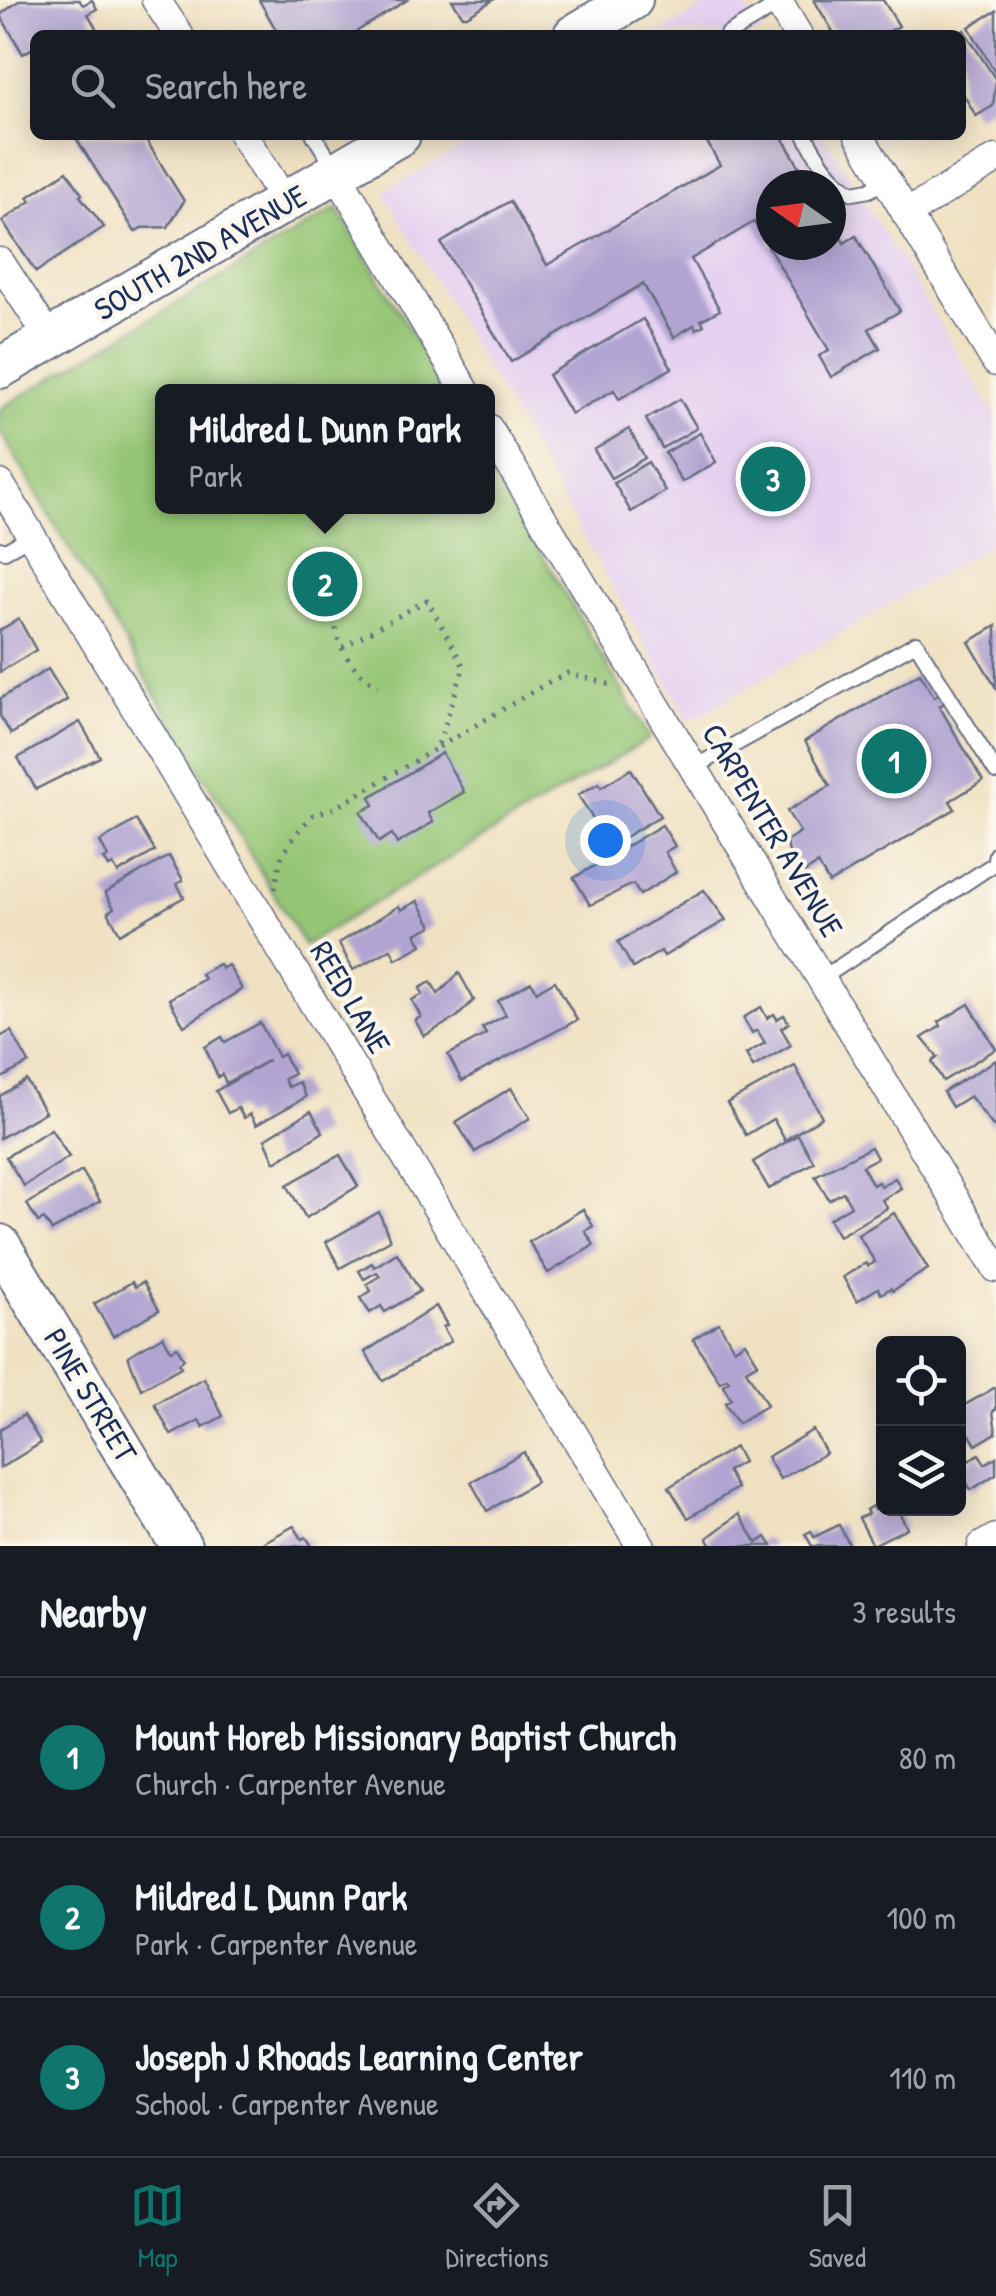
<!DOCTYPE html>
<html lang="en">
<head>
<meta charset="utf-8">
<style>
	body { margin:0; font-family:"Patrick Hand",sans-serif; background:#20242c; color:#f1f3f6 }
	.controls { position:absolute; right:30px; bottom:30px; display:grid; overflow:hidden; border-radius:15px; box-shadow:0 5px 25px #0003 }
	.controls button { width:90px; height:90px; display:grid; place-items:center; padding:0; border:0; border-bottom:2px solid #363941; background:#171b24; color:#f1f3f6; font:50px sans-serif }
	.compass { position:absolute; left:756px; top:170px; width:90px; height:90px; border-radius:50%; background:#171b24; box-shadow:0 5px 25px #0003; rotate:284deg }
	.you { position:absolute; left:605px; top:840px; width:35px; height:35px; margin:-25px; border:8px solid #fff; border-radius:50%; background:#1a73e8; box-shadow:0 0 0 15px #1a73e833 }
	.badge { display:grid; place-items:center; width:65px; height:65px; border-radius:50%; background:#0f766e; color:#fff; font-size:32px; font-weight:700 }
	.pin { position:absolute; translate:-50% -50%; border:5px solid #fff; box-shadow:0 2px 10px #0006 }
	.popup { position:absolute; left:155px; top:384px; width:340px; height:130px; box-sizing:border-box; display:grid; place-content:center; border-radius:15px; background:#171b24; filter:drop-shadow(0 2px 8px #0005); font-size:32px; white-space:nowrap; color:#9ea1a6 }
	.popup b { font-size:38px; color:#f1f3f6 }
	.popup::after { content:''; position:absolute; left:50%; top:100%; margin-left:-20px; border:20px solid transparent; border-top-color:#171b24 }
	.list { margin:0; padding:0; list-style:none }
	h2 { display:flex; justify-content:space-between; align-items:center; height:130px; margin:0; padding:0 40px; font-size:42px }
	h2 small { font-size:32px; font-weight:400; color:#9ea1a6 }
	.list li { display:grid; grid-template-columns:65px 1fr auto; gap:30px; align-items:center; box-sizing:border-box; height:160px; padding:0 40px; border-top:2px solid #363941 }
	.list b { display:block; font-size:38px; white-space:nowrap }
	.list p { margin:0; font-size:32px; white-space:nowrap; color:#9ea1a6 }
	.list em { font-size:32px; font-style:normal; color:#9ea1a6 }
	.icon { flex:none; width:55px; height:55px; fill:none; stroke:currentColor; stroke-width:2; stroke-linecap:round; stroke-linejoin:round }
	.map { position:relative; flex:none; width:996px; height:1546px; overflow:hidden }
	.search { position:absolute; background:#171b24; box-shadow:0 5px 25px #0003; left:30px; right:30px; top:30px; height:110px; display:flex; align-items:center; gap:25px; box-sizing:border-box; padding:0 35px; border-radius:15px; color:#9ea1a6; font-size:38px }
	.sheet { height:610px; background:#171b24 }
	nav { display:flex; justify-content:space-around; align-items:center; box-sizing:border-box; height:140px; border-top:2px solid #363941; background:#171b24; font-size:28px; color:#9ea1a6 }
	nav a { display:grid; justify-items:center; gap:5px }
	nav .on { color:#0f766e }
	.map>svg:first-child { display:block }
</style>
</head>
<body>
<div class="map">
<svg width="996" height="1546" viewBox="0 0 996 1546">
	<rect width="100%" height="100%" fill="#fbf7ec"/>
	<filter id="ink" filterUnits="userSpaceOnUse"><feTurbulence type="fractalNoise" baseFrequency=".01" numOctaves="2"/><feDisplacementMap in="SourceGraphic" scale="20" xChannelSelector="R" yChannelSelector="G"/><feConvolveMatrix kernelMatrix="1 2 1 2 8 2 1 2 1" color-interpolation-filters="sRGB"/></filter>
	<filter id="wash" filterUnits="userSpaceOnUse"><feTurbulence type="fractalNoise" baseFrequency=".0048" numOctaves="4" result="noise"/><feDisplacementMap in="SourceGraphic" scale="40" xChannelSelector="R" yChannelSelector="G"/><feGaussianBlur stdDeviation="2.25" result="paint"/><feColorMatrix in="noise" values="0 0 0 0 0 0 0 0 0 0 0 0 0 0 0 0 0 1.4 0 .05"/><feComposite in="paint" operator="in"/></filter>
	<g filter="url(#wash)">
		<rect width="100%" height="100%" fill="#f0e1c2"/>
		<g fill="#e6d2f0" fill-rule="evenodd">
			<path d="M 716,0 L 741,0 L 763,35 L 656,35 Z"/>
			<path d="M 483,135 L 824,135 L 996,416 L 996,542 L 690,721 L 384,192 ZM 771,185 L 831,185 L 831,245 L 771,245 Z"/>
		</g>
		<path fill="#95c675" stroke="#587a6a" stroke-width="2.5" d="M 337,208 L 446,391 L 162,392 L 162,506 L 488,506 L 488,462 L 650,738 L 304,945 L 0,431 L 0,409 Z"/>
		<g id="blocks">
			<g fill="#b1a4d2">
				<path d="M 20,0 L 79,0 L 83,5 L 92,0 L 97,9 L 88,14 L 99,33 L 35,35 L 35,55 L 31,49 L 23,54 L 0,15 Z"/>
				<path d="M 259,0 L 407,0 L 351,35 L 279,35 Z"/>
				<path d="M 452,0 L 493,0 L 467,16 L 463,16 Z"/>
				<path d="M 814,0 L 883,0 L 899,26 L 883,35 L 835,35 Z"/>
				<path d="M 996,11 L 996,74 L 969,27 Z"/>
				<path d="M 964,30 L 996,80 L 993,106 L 976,116 L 961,90 L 961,35 L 956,35 Z"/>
				<path d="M 74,135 L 143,135 L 184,201 L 168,227 L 141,228 L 135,232 Z"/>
				<path d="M 703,135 L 781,135 L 810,185 L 771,185 L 771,245 L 831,245 L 831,220 L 844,243 L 856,236 L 900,311 L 869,329 L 880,348 L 831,377 L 819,356 L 829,350 L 754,222 L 691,259 L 720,310 L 701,320 L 704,325 L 696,329 L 694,325 L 674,337 L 643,284 L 511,362 L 441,243 L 510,201 L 547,265 L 720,165 Z"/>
				<path d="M 67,171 L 82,194 L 80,196 L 104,227 L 36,272 L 2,221 L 31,201 L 28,197 Z"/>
				<path d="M 643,319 L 672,368 L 619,399 L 614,390 L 571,414 L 548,375 Z"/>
				<path d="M 680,399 L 697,428 L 662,448 L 646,419 Z"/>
				<path d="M 629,429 L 645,458 L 611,478 L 594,450 Z"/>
				<path d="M 700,433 L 716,462 L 682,482 L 665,453 Z"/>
				<path d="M 648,462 L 665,491 L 631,512 L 614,483 Z"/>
				<path d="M 19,619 L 36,650 L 0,672 L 0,630 Z"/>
				<path d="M 996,626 L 996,688 L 969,642 Z"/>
				<path d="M 48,669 L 67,700 L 11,734 L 0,716 L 0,699 Z"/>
				<path d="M 920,673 L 934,697 L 940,693 L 946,702 L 939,706 L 983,781 L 950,801 L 955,809 L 829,883 L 818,864 L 804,873 L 791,859 L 786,841 L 800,832 L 787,811 L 830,786 L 805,741 Z"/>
				<path d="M 80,722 L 100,757 L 36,789 L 18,758 Z"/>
				<path d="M 442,753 L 464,792 L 428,813 L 433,822 L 397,844 L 392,834 L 379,842 L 361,812 L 374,805 L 370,797 Z"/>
				<path d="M 631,769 L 660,816 L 610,846 L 578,795 L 599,783 L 601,787 Z"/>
				<path d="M 136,820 L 155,851 L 118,873 L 113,865 L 109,867 L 104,859 L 108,857 L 100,842 Z"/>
				<path d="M 662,825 L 675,846 L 665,852 L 676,872 L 640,895 L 633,884 L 590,905 L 574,878 Z"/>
				<path d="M 169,856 L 183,880 L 177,884 L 184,897 L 120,934 L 108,912 L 114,908 L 105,893 Z"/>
				<path d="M 704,890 L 726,920 L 664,956 L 661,951 L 633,968 L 618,942 Z"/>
				<path d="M 418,901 L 432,926 L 416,934 L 422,945 L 396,959 L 391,949 L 353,970 L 339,943 L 399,906 L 401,910 Z"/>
				<path d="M 219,964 L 222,969 L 228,965 L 242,989 L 184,1026 L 169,999 L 204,979 L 201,974 Z"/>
				<path d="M 459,973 L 474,1000 L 457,1017 L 424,1036 L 415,1020 L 421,1017 L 412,1000 L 423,994 L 420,988 L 431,982 L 438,994 Z"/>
				<path d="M 555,981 L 577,1020 L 462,1081 L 448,1055 L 486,1034 L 482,1028 L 506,1015 L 498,1001 L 531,982 L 537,991 Z"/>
				<path d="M 969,1004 L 996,1049 L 943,1081 L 932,1062 L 938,1057 L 922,1038 L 941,1026 L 939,1022 Z"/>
				<path d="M 761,1007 L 767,1018 L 774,1014 L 777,1019 L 784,1015 L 789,1023 L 781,1028 L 791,1045 L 753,1067 L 746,1054 L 765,1043 L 757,1030 L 752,1033 L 743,1018 Z"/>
				<path d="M 260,1023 L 278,1057 L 283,1054 L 294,1074 L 284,1079 L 288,1087 L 299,1082 L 306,1097 L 256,1125 L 250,1114 L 244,1118 L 238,1108 L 228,1113 L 216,1091 L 269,1060 L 226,1083 L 222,1074 L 218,1077 L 205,1047 L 222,1037 L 225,1042 Z"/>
				<path d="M 11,1031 L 29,1063 L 0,1079 L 0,1037 Z"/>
				<path d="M 996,1060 L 996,1124 L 993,1126 L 970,1096 L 952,1107 L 943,1092 Z"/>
				<path d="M 795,1066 L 822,1117 L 785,1140 L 773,1119 L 746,1135 L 727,1103 Z"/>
				<path d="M 26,1080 L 45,1112 L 0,1138 L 0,1096 Z"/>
				<path d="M 511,1088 L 530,1118 L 475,1152 L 456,1122 Z"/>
				<path d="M 311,1111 L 323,1132 L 275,1162 L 265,1139 Z"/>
				<path d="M 51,1129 L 69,1157 L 24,1186 L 6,1157 Z"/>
				<path d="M 798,1135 L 814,1162 L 769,1189 L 753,1162 Z"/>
				<path d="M 871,1147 L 877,1158 L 862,1166 L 873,1185 L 878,1182 L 881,1186 L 895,1178 L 901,1188 L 882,1200 L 887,1208 L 839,1236 L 829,1219 L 851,1206 L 843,1192 L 829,1200 L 815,1176 Z"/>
				<path d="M 340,1155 L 358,1186 L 306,1218 L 287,1185 Z"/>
				<path d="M 82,1171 L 100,1201 L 52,1231 L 44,1219 L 38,1222 L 27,1204 Z"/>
				<path d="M 583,1209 L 593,1226 L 585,1231 L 594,1245 L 548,1273 L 529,1242 Z"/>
				<path d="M 379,1212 L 390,1240 L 340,1268 L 326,1242 Z"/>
				<path d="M 894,1213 L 928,1269 L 892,1291 L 891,1288 L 881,1294 L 878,1288 L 857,1301 L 843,1277 L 866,1263 L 868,1266 L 875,1262 L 858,1235 Z"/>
				<path d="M 397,1253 L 420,1291 L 385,1312 L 381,1306 L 370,1313 L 360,1298 L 371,1291 L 367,1284 L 380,1276 L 377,1272 L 364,1279 L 359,1271 L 372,1263 L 374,1267 Z"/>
				<path d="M 132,1282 L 135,1287 L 143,1282 L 159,1310 L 113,1336 L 94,1304 Z"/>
				<path d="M 436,1306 L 447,1325 L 443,1327 L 451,1341 L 383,1381 L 365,1352 Z"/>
				<path d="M 719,1323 L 734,1349 L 745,1342 L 758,1363 L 746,1370 L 767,1405 L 738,1423 L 725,1403 L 731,1399 L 723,1385 L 729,1381 L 727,1378 L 720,1382 L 693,1339 Z"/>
				<path d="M 163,1336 L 171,1350 L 177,1347 L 184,1359 L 179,1363 L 181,1367 L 141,1389 L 128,1356 Z"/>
				<path d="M 204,1378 L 223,1416 L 203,1427 L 199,1420 L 171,1435 L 155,1404 Z"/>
				<path d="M 996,1387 L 996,1409 L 993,1411 L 996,1433 L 976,1445 L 958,1415 L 958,1409 Z"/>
				<path d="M 24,1415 L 41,1443 L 0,1468 L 0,1429 Z"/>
				<path d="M 813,1430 L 826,1453 L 780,1479 L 767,1457 Z"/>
				<path d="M 735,1447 L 743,1462 L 727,1471 L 737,1488 L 688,1518 L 669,1487 Z"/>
				<path d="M 524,1452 L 536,1482 L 487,1511 L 471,1482 Z"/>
				<path d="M 979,1454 L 985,1464 L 996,1457 L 996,1474 L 971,1490 L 958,1468 Z"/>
				<path d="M 884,1505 L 884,1508 L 897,1508 L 907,1528 L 873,1545 L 859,1518 L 868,1514 L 866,1510 L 872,1506 L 874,1510 Z"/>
				<path d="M 739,1514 L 757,1543 L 766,1537 L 772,1546 L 712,1546 L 707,1538 Z"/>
				<path d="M 839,1525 L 850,1546 L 812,1546 L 805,1534 L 811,1531 L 814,1537 Z"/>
				<path d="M 294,1526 L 302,1539 L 306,1537 L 312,1546 L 257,1546 Z"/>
			</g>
		</g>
	</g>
	<g filter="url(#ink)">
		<use href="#blocks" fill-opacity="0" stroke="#666d81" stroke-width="2.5"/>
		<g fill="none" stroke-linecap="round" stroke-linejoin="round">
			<g stroke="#666d81" stroke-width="18">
				<g id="lane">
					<path d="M 727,35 L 779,4"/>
					<path d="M 314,135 L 336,171"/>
					<path d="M 805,135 C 818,159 829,179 853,193 L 869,190 L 886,180"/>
					<path d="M 0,549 L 5,551 L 32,536"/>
					<path d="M 695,767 L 916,643 L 996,772"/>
					<path d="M 821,979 L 994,864 L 996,854"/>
				</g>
			</g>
			<g stroke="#666d81" stroke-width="31">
				<g id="street">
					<path d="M 156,0 L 179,35"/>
					<path d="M 777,0 L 798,35"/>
					<path d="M 243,135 L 285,202"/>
					<path d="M 859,135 L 996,362"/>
					<path d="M 336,172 L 466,392"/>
					<path d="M 906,214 L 996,159"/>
					<path d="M 0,262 L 50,339"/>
					<path d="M 488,428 L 996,1268"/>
					<path d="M 0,484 L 641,1546"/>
					<path d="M 982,1546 L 996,1538"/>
				</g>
			</g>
			<g stroke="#666d81" stroke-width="44">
				<g id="secondary">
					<path d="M 574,35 L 632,0"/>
					<path d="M 0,368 L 400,135"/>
					<path d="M 0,1245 L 181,1546"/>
				</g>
			</g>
			<g stroke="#666d81" stroke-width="5" stroke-dasharray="2.5 8" stroke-linecap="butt">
				<path d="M 334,607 C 334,642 347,667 378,686"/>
				<path d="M 439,747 L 549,682 L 568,673 L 612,685"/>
				<path d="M 275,889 L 281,858 L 295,835 L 313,815 L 337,807 L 437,748 L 464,667 L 427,600 L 341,648"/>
			</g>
			<use href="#lane" stroke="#fff" stroke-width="14"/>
			<use href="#street" stroke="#fff" stroke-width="28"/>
			<use href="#secondary" stroke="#fff" stroke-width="40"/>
		</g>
	</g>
	<g text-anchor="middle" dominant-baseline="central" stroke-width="8" stroke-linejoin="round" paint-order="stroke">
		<g font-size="32" fill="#1b2f5e" stroke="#fbf7ec">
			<text transform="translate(200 252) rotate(-30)">SOUTH 2ND AVENUE</text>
			<text transform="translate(773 830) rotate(59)">CARPENTER AVENUE</text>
			<text transform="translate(351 997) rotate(59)">REED LANE</text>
			<text transform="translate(91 1395) rotate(59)">PINE STREET</text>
		</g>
	</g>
</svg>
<div class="controls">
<button><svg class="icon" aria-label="locate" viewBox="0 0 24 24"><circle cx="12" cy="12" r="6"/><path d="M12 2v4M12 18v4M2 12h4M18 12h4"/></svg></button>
<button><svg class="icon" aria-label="layers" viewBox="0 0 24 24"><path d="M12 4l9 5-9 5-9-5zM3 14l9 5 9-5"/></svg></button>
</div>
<svg class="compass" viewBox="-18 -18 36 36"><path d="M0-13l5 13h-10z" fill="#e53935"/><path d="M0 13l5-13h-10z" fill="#9ea1a6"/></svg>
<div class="you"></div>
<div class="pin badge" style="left:894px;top:761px">1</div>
<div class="pin badge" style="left:325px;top:584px">2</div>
<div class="popup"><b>Mildred L Dunn Park</b>Park</div>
<div class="pin badge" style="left:773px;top:479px">3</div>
<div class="search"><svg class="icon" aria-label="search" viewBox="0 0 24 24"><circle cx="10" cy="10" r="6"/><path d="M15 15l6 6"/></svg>Search here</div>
</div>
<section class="sheet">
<h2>Nearby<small>3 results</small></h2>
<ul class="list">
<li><span class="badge">1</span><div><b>Mount Horeb Missionary Baptist Church</b><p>Church · Carpenter Avenue</p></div><em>80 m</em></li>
<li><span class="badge">2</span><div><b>Mildred L Dunn Park</b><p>Park · Carpenter Avenue</p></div><em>100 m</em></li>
<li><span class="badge">3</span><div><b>Joseph J Rhoads Learning Center</b><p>School · Carpenter Avenue</p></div><em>110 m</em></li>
</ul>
</section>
<nav>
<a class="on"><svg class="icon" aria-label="map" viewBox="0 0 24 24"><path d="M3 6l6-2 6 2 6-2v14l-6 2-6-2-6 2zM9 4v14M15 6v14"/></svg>Map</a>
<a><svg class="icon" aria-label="directions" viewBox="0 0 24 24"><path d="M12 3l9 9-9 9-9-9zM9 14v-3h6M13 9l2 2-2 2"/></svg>Directions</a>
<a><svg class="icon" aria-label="saved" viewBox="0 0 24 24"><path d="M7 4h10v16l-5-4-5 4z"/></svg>Saved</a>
</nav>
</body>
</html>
